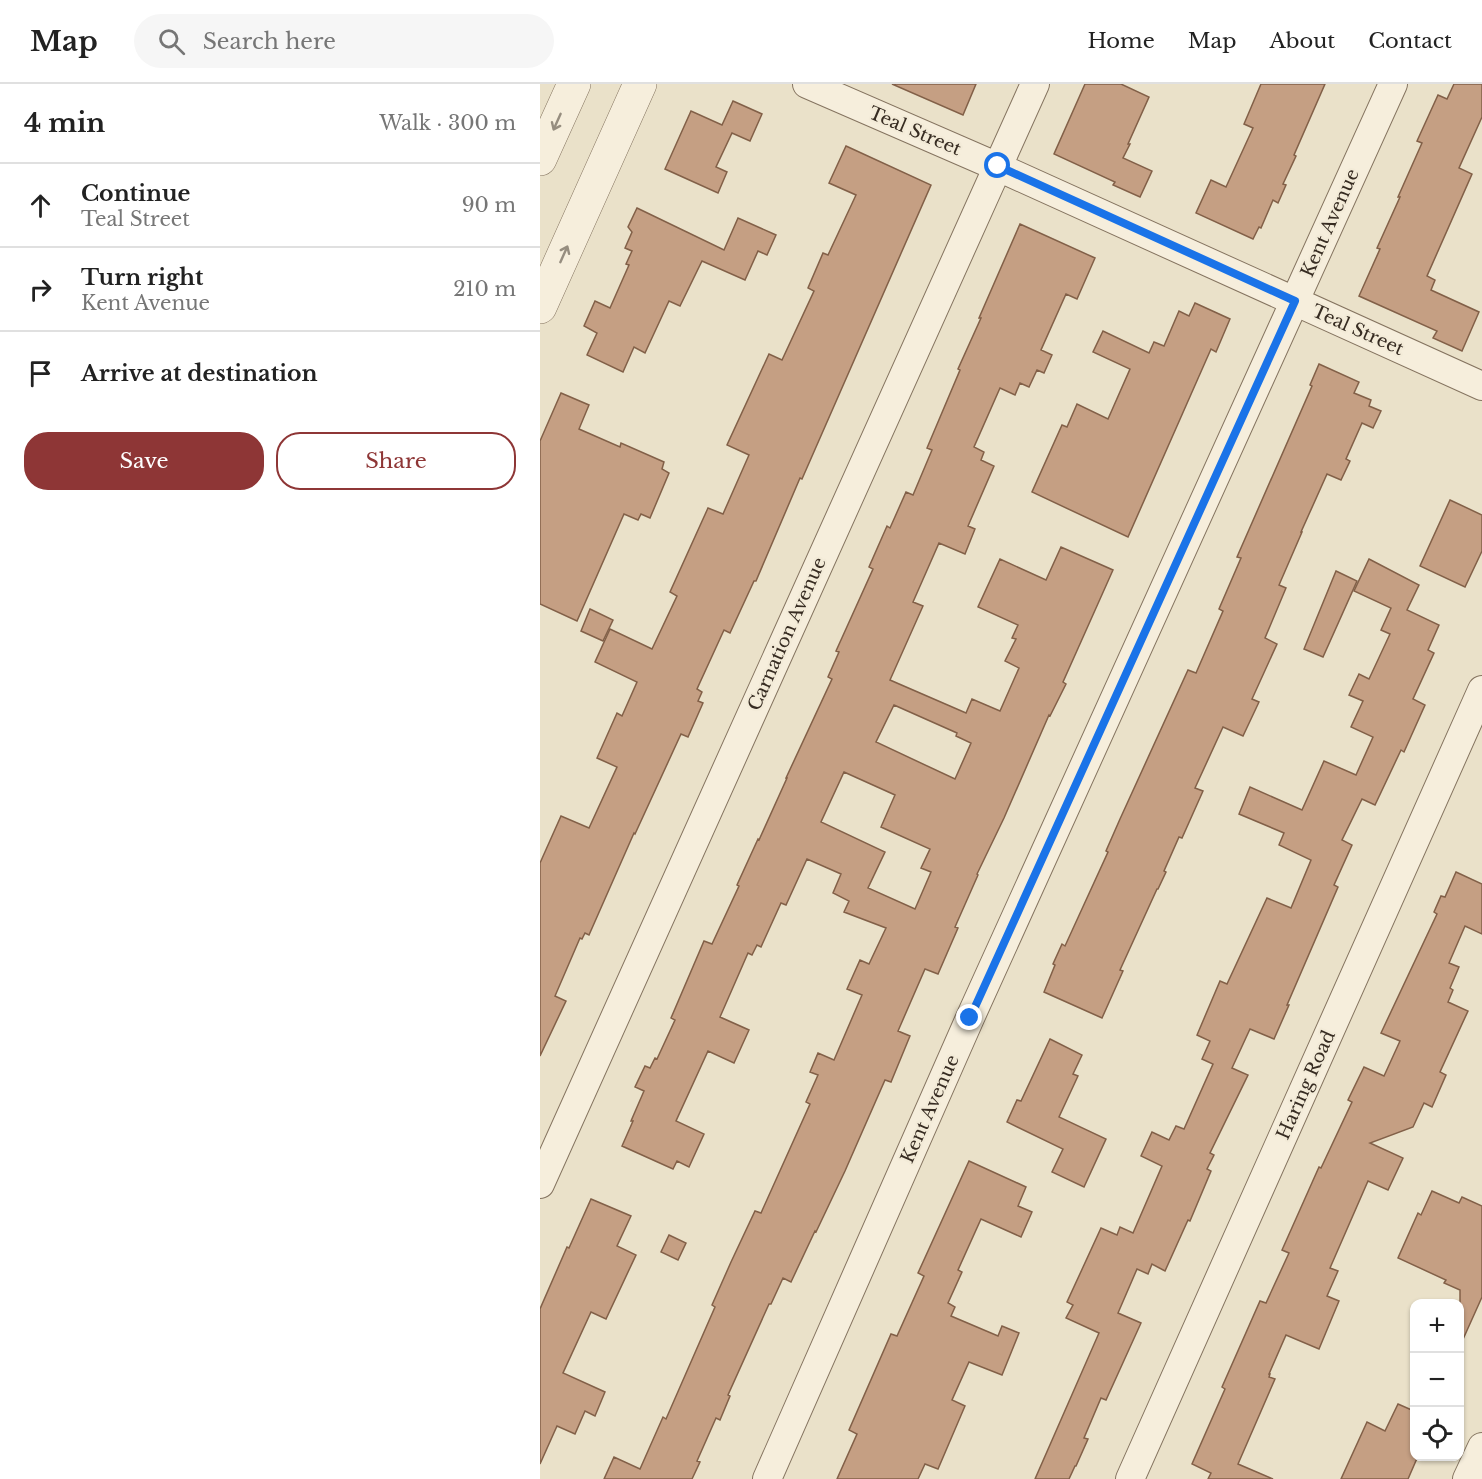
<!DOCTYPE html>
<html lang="en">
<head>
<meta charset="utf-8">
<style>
	body { margin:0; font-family:"Libre Baskerville",serif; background:#f6f6f6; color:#222 }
	.controls { position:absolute; right:18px; bottom:18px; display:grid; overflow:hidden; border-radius:12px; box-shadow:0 2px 4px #0004 }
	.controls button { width:54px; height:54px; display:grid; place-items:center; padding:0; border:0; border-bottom:2px solid #e0e0e0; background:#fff; color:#222; font:30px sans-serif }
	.stop { position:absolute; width:18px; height:18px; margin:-14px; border:4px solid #1a73e8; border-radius:50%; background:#fff }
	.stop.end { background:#1a73e8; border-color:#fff; box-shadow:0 2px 6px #0008 }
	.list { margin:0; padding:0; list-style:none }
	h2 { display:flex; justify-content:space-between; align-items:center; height:78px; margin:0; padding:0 24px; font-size:26px }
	h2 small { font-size:20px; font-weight:400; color:#767676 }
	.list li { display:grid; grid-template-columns:39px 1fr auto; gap:18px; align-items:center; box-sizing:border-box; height:84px; padding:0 24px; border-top:2px solid #e0e0e0 }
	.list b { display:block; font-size:22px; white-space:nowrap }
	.list p { margin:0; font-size:20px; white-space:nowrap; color:#767676 }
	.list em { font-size:20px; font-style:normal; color:#767676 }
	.actions { display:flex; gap:12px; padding:18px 24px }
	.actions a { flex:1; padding:14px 0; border:2px solid #8e3636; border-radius:24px; text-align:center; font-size:21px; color:#8e3636 }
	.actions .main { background:#8e3636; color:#fff }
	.icon { flex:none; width:33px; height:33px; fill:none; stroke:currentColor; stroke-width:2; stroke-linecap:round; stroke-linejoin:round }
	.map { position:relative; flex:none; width:942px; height:1395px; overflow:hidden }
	header { display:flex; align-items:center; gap:36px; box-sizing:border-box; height:84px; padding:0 30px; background:#fff; border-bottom:2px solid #e0e0e0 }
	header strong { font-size:28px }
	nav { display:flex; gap:33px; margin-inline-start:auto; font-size:21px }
	.search { width:420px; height:54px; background:#f6f6f6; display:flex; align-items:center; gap:15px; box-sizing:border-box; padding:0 21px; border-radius:33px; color:#767676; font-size:22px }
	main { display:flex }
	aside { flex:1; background:#fff }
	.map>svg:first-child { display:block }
</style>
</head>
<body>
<header>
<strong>Map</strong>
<div class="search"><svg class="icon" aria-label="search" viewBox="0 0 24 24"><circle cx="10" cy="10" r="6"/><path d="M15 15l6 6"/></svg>Search here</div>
<nav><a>Home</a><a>Map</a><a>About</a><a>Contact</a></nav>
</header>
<main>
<aside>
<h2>4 min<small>Walk · 300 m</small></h2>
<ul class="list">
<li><svg class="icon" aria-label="ahead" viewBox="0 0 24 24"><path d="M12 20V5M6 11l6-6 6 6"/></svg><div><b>Continue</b><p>Teal Street</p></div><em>90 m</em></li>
<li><svg class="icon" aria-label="right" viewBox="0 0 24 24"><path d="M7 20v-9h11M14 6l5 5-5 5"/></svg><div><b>Turn right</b><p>Kent Avenue</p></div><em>210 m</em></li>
<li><svg class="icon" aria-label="arrive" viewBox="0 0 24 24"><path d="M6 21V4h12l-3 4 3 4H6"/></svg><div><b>Arrive at destination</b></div></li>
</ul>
<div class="actions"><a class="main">Save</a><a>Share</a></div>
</aside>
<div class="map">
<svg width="942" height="1395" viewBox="0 0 942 1395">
	<rect width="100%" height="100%" fill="#eae1c9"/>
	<g fill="#c59f83" stroke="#826048" stroke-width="1.5" fill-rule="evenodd">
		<path d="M 352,0 L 436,0 L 423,31 Z"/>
		<path d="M 545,0 L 581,0 L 609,13 L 588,60 L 590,60 L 583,74 L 612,87 L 600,113 L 573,101 L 575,98 L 514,70 Z"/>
		<path d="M 721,0 L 785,0 L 754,71 L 756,72 L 743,100 L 746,101 L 738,119 L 733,116 L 721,144 L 719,143 L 713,155 L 656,129 L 671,96 L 686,103 L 713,44 L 704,40 Z"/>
		<path d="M 914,0 L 942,0 L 942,33 L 919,84 L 932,90 L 887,192 L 895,196 L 891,206 L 939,228 L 922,267 L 893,254 L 897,247 L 819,212 L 840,165 L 837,164 L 860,113 L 858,113 L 882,59 L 877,57 L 898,11 L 907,15 Z"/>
		<path d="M 193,17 L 222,30 L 210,57 L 192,49 L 176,83 L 187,88 L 178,109 L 125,85 L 151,27 L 182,41 Z"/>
		<path d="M 306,62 L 391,101 L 262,395 L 260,394 L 216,497 L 214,497 L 190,549 L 184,546 L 157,605 L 162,608 L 158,617 L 163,619 L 148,653 L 141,650 L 95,750 L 94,749 L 49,851 L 45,849 L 42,855 L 40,854 L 15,912 L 26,917 L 0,972 L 0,779 L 21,732 L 49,744 L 77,683 L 57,674 L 77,629 L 82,632 L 97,598 L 55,578 L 70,545 L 112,565 L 137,512 L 130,508 L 168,424 L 183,430 L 209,371 L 187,361 L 229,270 L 242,276 L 274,207 L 268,204 L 283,169 L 288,171 L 316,111 L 289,99 Z"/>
		<path d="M 97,124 L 184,166 L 198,134 L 236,151 L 227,171 L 218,167 L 205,196 L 162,177 L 140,222 L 129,217 L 105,269 L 94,263 L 83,288 L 47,271 L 57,249 L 44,242 L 55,217 L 70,224 L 89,181 L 86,180 L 92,167 L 85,164 L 92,148 L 88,143 Z"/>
		<path d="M 480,140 L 555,174 L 537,215 L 526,210 L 501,266 L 512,271 L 504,289 L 497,286 L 489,303 L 480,299 L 475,311 L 460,304 L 434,363 L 444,368 L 441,376 L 454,382 L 428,442 L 435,445 L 425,470 L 399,459 L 373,518 L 383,522 L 350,596 L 426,629 L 432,615 L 460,627 L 479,584 L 465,577 L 476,555 L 472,554 L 478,541 L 438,523 L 460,475 L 506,496 L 521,463 L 573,486 L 523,598 L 526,600 L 510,632 L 509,631 L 464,734 L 437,790 L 438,791 L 415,843 L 418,844 L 398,890 L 385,885 L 358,947 L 370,952 L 351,998 L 345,996 L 305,1087 L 276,1148 L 275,1147 L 251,1198 L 243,1194 L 231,1220 L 229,1220 L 188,1311 L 190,1312 L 180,1336 L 176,1334 L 157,1377 L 160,1378 L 152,1395 L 64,1395 L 74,1373 L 100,1385 L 123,1333 L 126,1335 L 175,1223 L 172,1221 L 191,1178 L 215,1127 L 221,1129 L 270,1020 L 266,1018 L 278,991 L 270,988 L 278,969 L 294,976 L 322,911 L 307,905 L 320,876 L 329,880 L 346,844 L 304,828 L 309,817 L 293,809 L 301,790 L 267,775 L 246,821 L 241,819 L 221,863 L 217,861 L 212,871 L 208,869 L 180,933 L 209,946 L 194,979 L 168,967 L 136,1037 L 164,1050 L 149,1083 L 137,1077 L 133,1085 L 82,1062 L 93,1037 L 91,1037 L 104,1007 L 95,1003 L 105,982 L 110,984 L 115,974 L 117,975 L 135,936 L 131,934 L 164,857 L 172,860 L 199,802 L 197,801 L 218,755 L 219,756 L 247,694 L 246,694 L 292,595 L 288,593 L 299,568 L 296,567 L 333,485 L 329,483 L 347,442 L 350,444 L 366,408 L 373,411 L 392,366 L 387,364 L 420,286 L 418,285 L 441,234 L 439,234 ZM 354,621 L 417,649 L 416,652 L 431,659 L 415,695 L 336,658 ZM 304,688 L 355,711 L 341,743 L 390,765 L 381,784 L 391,788 L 375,825 L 328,804 L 345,768 L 281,738 Z"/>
		<path d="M 655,219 L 690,235 L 676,268 L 671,265 L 588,453 L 492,408 L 522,341 L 527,343 L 537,320 L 568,335 L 590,285 L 553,268 L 563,247 L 609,269 L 614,258 L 624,262 L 639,227 L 649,232 Z"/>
		<path d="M 779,280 L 819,298 L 814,309 L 831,316 L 829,322 L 841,327 L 833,344 L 822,339 L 806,375 L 810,377 L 801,396 L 787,390 L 761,448 L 762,448 L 739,501 L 746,504 L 725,554 L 737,560 L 712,615 L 719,618 L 703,652 L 683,643 L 655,704 L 663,707 L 642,754 L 639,753 L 624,787 L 626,788 L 618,805 L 617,805 L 580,886 L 583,887 L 562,934 L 504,908 L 515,881 L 513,880 L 522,860 L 525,862 L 568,768 L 566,767 L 580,735 L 648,586 L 656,589 L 683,527 L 679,525 L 701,474 L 697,473 L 772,302 L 770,301 Z"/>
		<path d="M 21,309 L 49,321 L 39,345 L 80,363 L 81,359 L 124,378 L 122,385 L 129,389 L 110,434 L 101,430 L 98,436 L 84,430 L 37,537 L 0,520 L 0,357 Z"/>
		<path d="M 910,416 L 942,431 L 942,467 L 925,503 L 880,482 Z"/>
		<path d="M 829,475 L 879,501 L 867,526 L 899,541 L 888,566 L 894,569 L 873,615 L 885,621 L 864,668 L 861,666 L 835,721 L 822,715 L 802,756 L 812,761 L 794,801 L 798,803 L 747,921 L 749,921 L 734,955 L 710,945 L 692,984 L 708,991 L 670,1069 L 674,1071 L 667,1085 L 671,1087 L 650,1137 L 648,1136 L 625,1187 L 612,1180 L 608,1190 L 597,1185 L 578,1229 L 601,1239 L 566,1316 L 561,1314 L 544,1354 L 548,1355 L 536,1382 L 535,1382 L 529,1395 L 495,1395 L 559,1249 L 526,1234 L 533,1221 L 527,1218 L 561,1144 L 577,1151 L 580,1143 L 593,1149 L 622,1082 L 601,1072 L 612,1048 L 629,1056 L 636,1042 L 644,1045 L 673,980 L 662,975 L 670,957 L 657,951 L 680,897 L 687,900 L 727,814 L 751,824 L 771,776 L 739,761 L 744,749 L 699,730 L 710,703 L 762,726 L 784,677 L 816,691 L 833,653 L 811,643 L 823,617 L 809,611 L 819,590 L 829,595 L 850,550 L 841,546 L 851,524 L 814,507 Z"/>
		<path d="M 796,487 L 817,497 L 783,573 L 764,565 Z"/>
		<path d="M 50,525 L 73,536 L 63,557 L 41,547 Z"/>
		<path d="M 916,788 L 942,800 L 942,850 L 925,842 L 909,879 L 919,883 L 910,904 L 913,906 L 908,918 L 928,927 L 900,988 L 906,991 L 892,1023 L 884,1019 L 873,1043 L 830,1059 L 863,1074 L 848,1106 L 828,1097 L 790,1184 L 798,1187 L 787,1212 L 799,1217 L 779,1265 L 746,1251 L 729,1290 L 730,1290 L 729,1293 L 735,1295 L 698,1380 L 733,1395 L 668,1395 L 671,1389 L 652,1380 L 685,1305 L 682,1303 L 720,1217 L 726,1219 L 749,1169 L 742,1166 L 779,1083 L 781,1084 L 812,1018 L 808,1016 L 824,983 L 844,992 L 860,957 L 841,949 L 897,830 L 894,828 L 901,812 L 905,813 Z"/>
		<path d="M 510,955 L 542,971 L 533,990 L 538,992 L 519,1033 L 566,1055 L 544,1103 L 512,1088 L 523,1065 L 467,1038 L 477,1016 L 481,1017 Z"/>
		<path d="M 429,1077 L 486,1103 L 478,1122 L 492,1128 L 481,1153 L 441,1135 L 418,1186 L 422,1188 L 408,1219 L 415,1223 L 411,1232 L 458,1252 L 462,1242 L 479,1249 L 462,1291 L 429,1278 L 412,1316 L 425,1322 L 398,1385 L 385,1380 L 378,1395 L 297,1395 L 317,1350 L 309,1346 L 351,1250 L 357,1252 L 384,1192 L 378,1189 Z"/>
		<path d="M 892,1107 L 919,1119 L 922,1113 L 942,1122 L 942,1213 L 920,1262 L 920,1206 L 904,1199 L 906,1196 L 858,1174 L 878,1129 L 881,1131 Z"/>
		<path d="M 51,1115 L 91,1132 L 77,1162 L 96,1171 L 66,1235 L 51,1228 L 23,1289 L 65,1308 L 55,1332 L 45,1327 L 35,1350 L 17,1342 L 0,1380 L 0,1225 L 27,1163 L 29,1164 Z"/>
		<path d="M 129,1151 L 146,1159 L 138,1176 L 121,1168 Z"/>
		<path d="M 858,1320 L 874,1327 L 874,1372 L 878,1372 L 868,1395 L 801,1395 L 827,1338 L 845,1347 Z"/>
	</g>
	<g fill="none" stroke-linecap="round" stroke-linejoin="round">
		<g stroke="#857460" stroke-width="30">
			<g id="minor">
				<path d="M 267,0 L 458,83 L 942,302"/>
				<path d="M 0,1100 L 495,0"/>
				<path d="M 227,1395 L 430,934 L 853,0"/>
				<path d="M 590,1395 L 942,606"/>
				<path d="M 927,1395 L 942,1363"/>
			</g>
		</g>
		<g stroke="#857460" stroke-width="34">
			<g id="tertiary">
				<path d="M 0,75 L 34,0"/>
				<path d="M 0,223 L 100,0"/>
			</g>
		</g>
		<use href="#minor" stroke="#f6eedc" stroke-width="28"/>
		<use href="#tertiary" stroke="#f6eedc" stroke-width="33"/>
	</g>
	<defs><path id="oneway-shaft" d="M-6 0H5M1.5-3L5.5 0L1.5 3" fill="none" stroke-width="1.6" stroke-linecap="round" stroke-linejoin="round" transform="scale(1.5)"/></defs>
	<g stroke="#968d7f">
		<use href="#oneway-shaft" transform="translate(17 38) rotate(114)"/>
		<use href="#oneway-shaft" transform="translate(24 170) rotate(-66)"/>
	</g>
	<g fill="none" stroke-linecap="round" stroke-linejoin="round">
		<path stroke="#1a73e8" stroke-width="8" d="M 430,934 L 755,217 L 458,82"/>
	</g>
	<g text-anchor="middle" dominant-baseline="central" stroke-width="4.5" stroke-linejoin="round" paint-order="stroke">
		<g font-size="18" fill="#372c22" stroke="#f3ebd8">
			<text transform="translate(375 47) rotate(23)">Teal Street</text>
			<text transform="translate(790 139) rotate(-66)">Kent Avenue</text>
			<text transform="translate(818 246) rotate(24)">Teal Street</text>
			<text transform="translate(247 550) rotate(-66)">Carnation Avenue</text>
			<text transform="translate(766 1001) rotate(-66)">Haring Road</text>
			<text transform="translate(390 1025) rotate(-66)">Kent Avenue</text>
		</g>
	</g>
</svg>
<div class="controls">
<button>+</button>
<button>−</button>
<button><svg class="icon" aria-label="locate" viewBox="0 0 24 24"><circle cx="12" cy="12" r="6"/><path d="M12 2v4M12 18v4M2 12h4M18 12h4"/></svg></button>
</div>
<div class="stop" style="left:458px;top:82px"></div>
<div class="stop end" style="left:430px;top:934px"></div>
</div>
</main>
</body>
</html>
